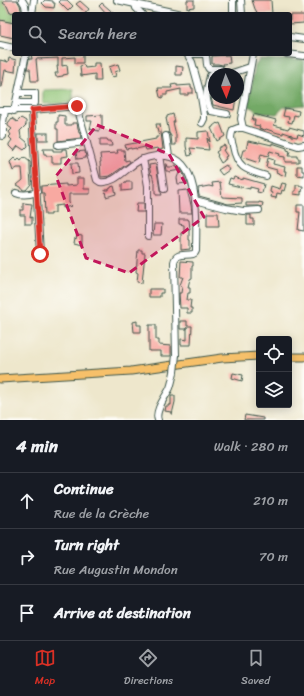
<!DOCTYPE html>
<html lang="en">
<head>
<meta charset="utf-8">
<style>
	body { margin:0; font-family:Sriracha,sans-serif; background:#242831; color:#f1f3f6 }
	.controls { position:absolute; right:12px; bottom:12px; display:grid; overflow:hidden; border-radius:4px; box-shadow:0 2px 10px #0003 }
	.controls button { width:36px; height:36px; display:grid; place-items:center; padding:0; border:0; border-bottom:1px solid #363941; background:#171b24; color:#f1f3f6; font:20px sans-serif }
	.compass { position:absolute; left:208px; top:68px; width:36px; height:36px; border-radius:50%; background:#171b24; box-shadow:0 2px 10px #0003; rotate:178deg }
	.stop { position:absolute; width:12px; height:12px; margin:-9px; border:3px solid #d93025; border-radius:50%; background:#fff }
	.stop.end { background:#d93025; border-color:#fff; box-shadow:0 1px 4px #0008 }
	.list { margin:0; padding:0; list-style:none }
	h2 { display:flex; justify-content:space-between; align-items:center; height:52px; margin:0; padding:0 16px; font-size:17px }
	h2 small { font-size:13px; font-weight:400; color:#9ea1a6 }
	.list li { display:grid; grid-template-columns:26px 1fr auto; gap:12px; align-items:center; box-sizing:border-box; height:56px; padding:0 16px; border-top:1px solid #363941 }
	.list b { display:block; font-size:15px; white-space:nowrap }
	.list p { margin:0; font-size:13px; white-space:nowrap; color:#9ea1a6 }
	.list em { font-size:13px; font-style:normal; color:#9ea1a6 }
	.icon { flex:none; width:22px; height:22px; fill:none; stroke:currentColor; stroke-width:2; stroke-linecap:round; stroke-linejoin:round }
	.map { position:relative; flex:none; width:304px; height:420px; overflow:hidden }
	.search { position:absolute; background:#171b24; box-shadow:0 2px 10px #0003; left:12px; right:12px; top:12px; height:44px; display:flex; align-items:center; gap:10px; box-sizing:border-box; padding:0 14px; border-radius:4px; color:#9ea1a6; font-size:15px }
	.sheet { height:220px; background:#171b24 }
	nav { display:flex; justify-content:space-around; align-items:center; box-sizing:border-box; height:56px; border-top:1px solid #363941; background:#171b24; font-size:11px; color:#9ea1a6 }
	nav a { display:grid; justify-items:center; gap:2px }
	nav .on { color:#d93025 }
	.map>svg:first-child { display:block }
</style>
</head>
<body>
<div class="map">
<svg width="304" height="420" viewBox="0 0 304 420">
	<rect width="100%" height="100%" fill="#fdfcf7"/>
	<filter id="ink" filterUnits="userSpaceOnUse"><feTurbulence type="fractalNoise" baseFrequency=".025" numOctaves="2"/><feDisplacementMap in="SourceGraphic" scale="8" xChannelSelector="R" yChannelSelector="G"/><feConvolveMatrix kernelMatrix="1 2 1 2 8 2 1 2 1" color-interpolation-filters="sRGB"/></filter>
	<filter id="wash" filterUnits="userSpaceOnUse"><feTurbulence type="fractalNoise" baseFrequency=".012" numOctaves="4" result="noise"/><feDisplacementMap in="SourceGraphic" scale="16" xChannelSelector="R" yChannelSelector="G"/><feGaussianBlur stdDeviation="0.9" result="paint"/><feColorMatrix in="noise" values="0 0 0 0 0 0 0 0 0 0 0 0 0 0 0 0 0 1.4 0 .05"/><feComposite in="paint" operator="in"/></filter>
	<g filter="url(#wash)">
		<rect width="100%" height="100%" fill="#eee7cc"/>
		<g fill="#8fc374" stroke="#578054">
			<path d="M 0,0 L 5,0 L 3,3 L 7,6 L 10,13 L 18,11 L 20,13 L 22,12 L 21,14 L 14,14 L 14,23 L 0,20 Z"/>
			<path d="M 73,89 L 73,103 L 43,104 L 43,90 Z"/>
		</g>
		<path fill="#73a966" stroke="#49734d" d="M 260,59 L 304,60 L 304,105 L 284,107 L 277,114 L 259,113 L 248,105 L 255,66 Z"/>
		<g id="blocks">
			<g fill="#f8a9a1">
				<path d="M 5,0 L 17,0 L 20,5 L 22,14 L 20,14 L 18,11 L 10,13 L 7,6 L 3,3 Z"/>
				<path d="M 45,0 L 53,1 L 53,3 L 55,3 L 54,8 L 46,7 L 42,3 Z"/>
				<path d="M 61,0 L 67,0 L 73,6 L 68,11 L 59,2 Z"/>
				<path d="M 187,0 L 194,0 L 194,7 L 187,8 Z"/>
				<path d="M 252,0 L 271,0 L 272,14 L 258,14 L 255,9 Z"/>
				<path d="M 80,1 L 89,9 L 86,13 L 76,4 Z"/>
				<path d="M 102,3 L 110,10 L 114,14 L 106,14 L 99,6 Z"/>
				<path d="M 290,15 L 304,15 L 304,23 L 290,24 Z"/>
				<path d="M 0,20 L 14,23 L 14,38 L 0,35 Z"/>
				<path d="M 31,54 L 83,54 L 83,63 L 75,63 L 75,57 L 62,58 L 62,66 L 67,65 L 68,74 L 63,75 L 63,76 L 56,77 L 55,73 L 58,73 L 57,66 L 58,66 L 58,58 L 36,59 L 38,81 L 31,81 L 30,69 L 27,69 L 29,59 L 32,59 Z"/>
				<path d="M 229,55 L 230,63 L 223,64 L 224,66 L 222,65 L 218,64 L 212,64 L 212,56 Z"/>
				<path d="M 9,58 L 16,60 L 15,72 L 5,70 L 2,87 L 0,87 L 0,60 L 8,62 Z"/>
				<path d="M 94,63 L 100,63 L 101,81 L 95,81 L 95,74 L 81,76 L 80,66 L 84,65 L 85,68 L 94,67 Z"/>
				<path d="M 118,64 L 120,70 L 115,72 L 116,76 L 112,77 L 109,67 Z"/>
				<path d="M 176,66 L 183,67 L 182,75 L 176,75 Z"/>
				<path d="M 177,84 L 177,86 L 191,85 L 191,88 L 193,88 L 193,93 L 188,93 L 188,95 L 181,95 L 181,89 L 167,92 L 167,95 L 163,95 L 163,98 L 160,97 L 158,88 L 172,88 L 171,85 Z"/>
				<path d="M 211,98 L 236,98 L 234,110 L 213,105 Z"/>
				<path d="M 285,108 L 299,111 L 298,116 L 294,115 L 292,123 L 288,122 L 289,117 L 283,116 Z"/>
				<path d="M 173,114 L 175,122 L 173,122 L 176,135 L 176,145 L 172,145 L 171,136 L 169,133 L 166,118 L 167,118 L 167,116 Z"/>
				<path d="M 254,114 L 276,120 L 274,125 L 288,129 L 289,127 L 304,131 L 304,136 L 298,134 L 297,137 L 292,136 L 292,135 L 283,132 L 283,134 L 278,133 L 266,129 L 265,130 L 259,128 L 260,126 L 254,125 L 255,120 L 252,120 Z"/>
				<path d="M 58,115 L 65,116 L 65,125 L 72,125 L 72,123 L 77,123 L 79,133 L 80,133 L 81,138 L 58,141 L 58,129 L 56,129 L 56,122 L 58,122 Z"/>
				<path d="M 102,115 L 102,129 L 100,128 L 99,131 L 90,129 L 92,121 L 87,121 L 87,116 Z"/>
				<path d="M 12,118 L 17,122 L 21,118 L 26,121 L 26,125 L 20,131 L 21,137 L 27,142 L 28,146 L 24,150 L 18,146 L 14,151 L 9,146 L 9,144 L 12,140 L 9,137 L 11,135 L 9,132 L 12,129 L 8,126 L 8,123 Z"/>
				<path d="M 217,123 L 218,124 L 220,123 L 225,136 L 217,141 L 211,128 L 213,127 L 213,126 Z"/>
				<path d="M 156,124 L 160,124 L 163,149 L 159,150 L 158,148 L 146,150 L 145,147 L 136,149 L 136,148 L 131,149 L 131,148 L 126,149 L 125,145 L 156,139 L 156,137 L 159,137 Z"/>
				<path d="M 207,131 L 208,131 L 210,142 L 207,138 L 209,150 L 190,148 L 192,155 L 188,156 L 186,146 L 186,138 L 198,139 L 198,132 Z"/>
				<rect x="38" y="133" width="10" height="7"/>
				<path d="M 100,139 L 107,139 L 108,141 L 111,141 L 112,146 L 100,146 Z"/>
				<path d="M 248,141 L 259,143 L 259,142 L 272,145 L 272,143 L 287,148 L 287,150 L 290,151 L 288,156 L 297,156 L 297,158 L 299,158 L 299,162 L 285,162 L 285,157 L 279,156 L 280,154 L 270,151 L 268,156 L 261,154 L 259,163 L 241,157 L 243,150 L 246,150 Z"/>
				<path d="M 224,145 L 226,148 L 223,150 L 227,156 L 225,157 L 226,159 L 224,160 L 224,161 L 221,163 L 217,156 L 218,155 L 216,152 L 219,150 L 218,148 Z"/>
				<path d="M 43,149 L 53,149 L 53,151 L 62,151 L 62,149 L 67,149 L 68,156 L 61,157 L 61,163 L 52,163 L 52,157 L 51,156 L 46,156 L 46,154 L 44,154 Z"/>
				<path d="M 117,150 L 124,150 L 125,161 L 129,160 L 130,162 L 110,176 L 101,177 L 100,162 L 101,162 L 100,154 L 118,153 Z"/>
				<path d="M 85,151 L 86,158 L 77,159 L 76,152 Z"/>
				<path d="M 24,157 L 30,162 L 30,170 L 31,184 L 26,190 L 23,190 L 21,187 L 17,185 L 23,180 L 22,168 L 17,168 L 13,171 L 10,162 L 14,158 L 17,161 L 19,159 L 21,161 Z"/>
				<path d="M 268,158 L 274,160 L 273,164 L 285,167 L 284,171 L 286,171 L 285,176 L 276,172 L 277,170 L 266,167 Z"/>
				<path d="M 71,163 L 78,163 L 79,173 L 72,174 Z"/>
				<path d="M 156,164 L 160,190 L 162,195 L 156,195 L 156,193 L 155,193 L 155,182 L 154,182 L 152,174 L 151,175 L 149,165 Z"/>
				<path d="M 165,164 L 167,164 L 168,167 L 172,167 L 176,165 L 182,171 L 187,183 L 178,184 L 177,178 L 180,170 L 169,172 L 169,171 L 166,171 Z"/>
				<path d="M 226,165 L 229,170 L 222,175 L 218,170 Z"/>
				<path d="M 297,166 L 302,166 L 302,171 L 304,171 L 304,176 L 297,175 Z"/>
				<path d="M 234,177 L 243,180 L 243,178 L 264,184 L 262,193 L 257,192 L 258,189 L 250,187 L 250,189 L 228,184 L 230,178 L 233,179 Z"/>
				<path d="M 77,178 L 84,178 L 84,189 L 90,189 L 90,194 L 69,194 L 69,203 L 72,206 L 63,208 L 63,205 L 55,206 L 55,213 L 51,213 L 51,215 L 45,215 L 44,193 L 41,193 L 41,186 L 66,184 L 66,186 L 77,185 Z"/>
				<path d="M 126,182 L 132,182 L 132,190 L 122,191 L 122,184 L 126,183 Z"/>
				<path d="M 220,182 L 222,197 L 242,198 L 242,203 L 228,204 L 199,196 L 198,188 L 209,186 L 213,187 L 212,183 Z"/>
				<path d="M 282,183 L 286,184 L 284,191 L 282,190 L 281,194 L 277,193 L 276,198 L 271,197 L 272,193 L 270,192 L 271,186 L 280,189 Z"/>
				<path d="M 296,185 L 300,185 L 300,186 L 303,186 L 302,192 L 301,191 L 301,195 L 294,194 L 294,191 L 296,191 Z"/>
				<path d="M 114,186 L 116,194 L 106,197 L 105,190 L 109,190 L 109,189 L 111,188 L 111,187 Z"/>
				<path d="M 187,190 L 191,205 L 192,213 L 179,213 L 178,191 Z"/>
				<path d="M 259,202 L 263,203 L 262,207 L 259,206 L 246,206 L 246,203 L 259,203 Z"/>
				<path d="M 23,203 L 32,204 L 30,218 L 32,217 L 32,224 L 25,224 L 25,215 L 20,215 L 20,210 L 23,210 Z"/>
				<path d="M 137,203 L 144,203 L 144,212 L 136,212 Z"/>
				<path d="M 297,205 L 304,205 L 304,231 L 298,230 L 300,212 L 297,212 Z"/>
				<path d="M 207,213 L 218,213 L 219,226 L 207,226 Z"/>
				<path d="M 247,215 L 251,215 L 251,219 L 254,219 L 254,225 L 247,225 Z"/>
				<path d="M 179,219 L 188,219 L 188,220 L 189,220 L 190,229 L 189,229 L 189,240 L 190,240 L 190,249 L 181,250 L 181,233 L 184,233 L 184,225 L 179,224 Z"/>
				<path d="M 154,224 L 162,224 L 161,235 L 153,235 Z"/>
				<path d="M 77,235 L 82,236 L 82,245 L 74,243 L 75,238 L 76,239 Z"/>
				<path d="M 138,250 L 142,250 L 142,253 L 145,253 L 142,283 L 137,282 L 138,273 L 136,272 Z"/>
				<path d="M 181,261 L 193,262 L 193,266 L 192,266 L 192,278 L 190,279 L 188,287 L 190,287 L 190,293 L 188,293 L 187,300 L 191,300 L 190,308 L 192,308 L 192,313 L 187,313 L 187,308 L 180,308 L 179,293 L 181,293 L 182,286 L 180,285 L 183,277 L 180,277 Z"/>
				<path d="M 149,289 L 163,289 L 163,293 L 160,293 L 160,297 L 149,297 Z"/>
				<path d="M 137,321 L 137,325 L 141,325 L 141,332 L 134,332 L 133,322 Z"/>
				<path d="M 180,321 L 187,321 L 187,326 L 192,326 L 191,345 L 181,345 L 181,339 L 187,340 L 187,327 L 187,329 L 180,329 Z"/>
				<path d="M 149,325 L 156,325 L 156,340 L 159,340 L 159,345 L 171,346 L 171,356 L 161,356 L 161,351 L 149,351 Z"/>
				<path d="M 233,373 L 243,375 L 242,381 L 232,378 Z"/>
				<path d="M 171,396 L 175,396 L 175,402 L 172,414 L 171,414 L 171,412 L 165,411 L 166,406 L 169,406 L 169,404 L 171,405 Z"/>
				<path d="M 245,415 L 263,418 L 263,420 L 244,420 Z"/>
			</g>
		</g>
	</g>
	<g filter="url(#ink)">
		<use href="#blocks" fill-opacity="0" stroke="#3e564b" stroke-width="1"/>
		<g fill="none" stroke-linecap="round" stroke-linejoin="round">
			<g stroke="#3e564b" stroke-width="8">
				<g id="minor">
					<path d="M 22,0 L 25,5 L 26,12 L 32,13"/>
					<path d="M 117,0 L 181,14"/>
					<path d="M 233,0 L 233,11"/>
					<path d="M 241,0 L 242,14"/>
					<path d="M 135,4 L 136,8 L 142,14"/>
					<path d="M 32,14 L 34,0"/>
					<path d="M 290,37 L 304,39"/>
					<path d="M 0,45 L 14,48"/>
					<path d="M 187,54 L 192,62 L 200,91 L 204,115 L 204,119 L 202,123"/>
					<path d="M 190,54 L 205,54 C 208,58 205,65 209,69 L 220,69"/>
					<path d="M 287,54 L 304,56"/>
					<path d="M 16,103 L 35,103 L 35,93 L 18,93"/>
					<path d="M 0,110 L 32,110 L 77,106 L 97,180 L 100,182 C 115,184 125,169 137,162 C 146,157 156,155 166,156 C 202,160 196,225 196,251 L 195,253 L 193,254 C 185,256 176,252 174,262 L 176,355"/>
					<path d="M 32,110 L 40,254"/>
					<path d="M 14,111 L 26,54"/>
					<path d="M 227,114 L 211,111 C 204,99 207,88 210,76 L 215,73 L 229,74 L 250,67"/>
					<path d="M 243,128 L 241,119 L 253,54"/>
					<path d="M 3,136 L 3,122 L 5,111"/>
					<path d="M 166,136 L 169,156"/>
					<path d="M 58,145 L 87,142"/>
					<path d="M 159,155 L 164,189"/>
					<path d="M 143,159 L 148,186 L 148,236"/>
					<path d="M 266,176 C 246,170 237,168 233,146 C 231,140 230,136 233,130 L 238,128 L 243,128 L 298,146 L 304,145"/>
					<path d="M 16,193 C 23,196 29,195 37,192"/>
					<path d="M 195,200 L 226,208 L 243,211 L 259,210"/>
					<path d="M 158,420 C 154,411 166,396 170,388 C 172,382 173,377 174,372"/>
				</g>
			</g>
			<g stroke="#3e564b" stroke-width="9">
				<g id="major">
					<path d="M 289,357 L 304,357"/>
					<path d="M 0,379 L 131,371 L 222,358 L 259,356"/>
				</g>
			</g>
			<use href="#minor" stroke="#fff" stroke-width="6"/>
			<use href="#major" stroke="#f6c06b" stroke-width="7"/>
			<g stroke="#3e564b" stroke-width="8" stroke-linecap="butt">
				<path id="minor-bridge" d="M 174,372 L 176,355"/>
			</g>
			<use href="#minor-bridge" stroke="#fff" stroke-width="6"/>
		</g>
	</g>
	<g fill="none" stroke-linecap="round" stroke-linejoin="round" filter="url(#ink)">
		<path stroke="#d93025" stroke-width="5" d="M 40,254 L 32,110 L 77,106"/>
	</g>
	<path fill="#c2185b" fill-opacity="0.2" stroke="#c2185b" stroke-width="3" stroke-dasharray="8 5" stroke-linejoin="round" d="M 97,125 L 169,154 L 204,217 L 129,273 L 86,258 L 56,176 Z"/>
</svg>
<div class="controls">
<button><svg class="icon" aria-label="locate" viewBox="0 0 24 24"><circle cx="12" cy="12" r="6"/><path d="M12 2v4M12 18v4M2 12h4M18 12h4"/></svg></button>
<button><svg class="icon" aria-label="layers" viewBox="0 0 24 24"><path d="M12 4l9 5-9 5-9-5zM3 14l9 5 9-5"/></svg></button>
</div>
<svg class="compass" viewBox="-18 -18 36 36"><path d="M0-13l5 13h-10z" fill="#e53935"/><path d="M0 13l5-13h-10z" fill="#9ea1a6"/></svg>
<div class="stop" style="left:40px;top:254px"></div>
<div class="stop end" style="left:77px;top:106px"></div>
<div class="search"><svg class="icon" aria-label="search" viewBox="0 0 24 24"><circle cx="10" cy="10" r="6"/><path d="M15 15l6 6"/></svg>Search here</div>
</div>
<section class="sheet">
<h2>4 min<small>Walk · 280 m</small></h2>
<ul class="list">
<li><svg class="icon" aria-label="ahead" viewBox="0 0 24 24"><path d="M12 20V5M6 11l6-6 6 6"/></svg><div><b>Continue</b><p>Rue de la Crèche</p></div><em>210 m</em></li>
<li><svg class="icon" aria-label="right" viewBox="0 0 24 24"><path d="M7 20v-9h11M14 6l5 5-5 5"/></svg><div><b>Turn right</b><p>Rue Augustin Mondon</p></div><em>70 m</em></li>
<li><svg class="icon" aria-label="arrive" viewBox="0 0 24 24"><path d="M6 21V4h12l-3 4 3 4H6"/></svg><div><b>Arrive at destination</b></div></li>
</ul>
</section>
<nav>
<a class="on"><svg class="icon" aria-label="map" viewBox="0 0 24 24"><path d="M3 6l6-2 6 2 6-2v14l-6 2-6-2-6 2zM9 4v14M15 6v14"/></svg>Map</a>
<a><svg class="icon" aria-label="directions" viewBox="0 0 24 24"><path d="M12 3l9 9-9 9-9-9zM9 14v-3h6M13 9l2 2-2 2"/></svg>Directions</a>
<a><svg class="icon" aria-label="saved" viewBox="0 0 24 24"><path d="M7 4h10v16l-5-4-5 4z"/></svg>Saved</a>
</nav>
</body>
</html>
